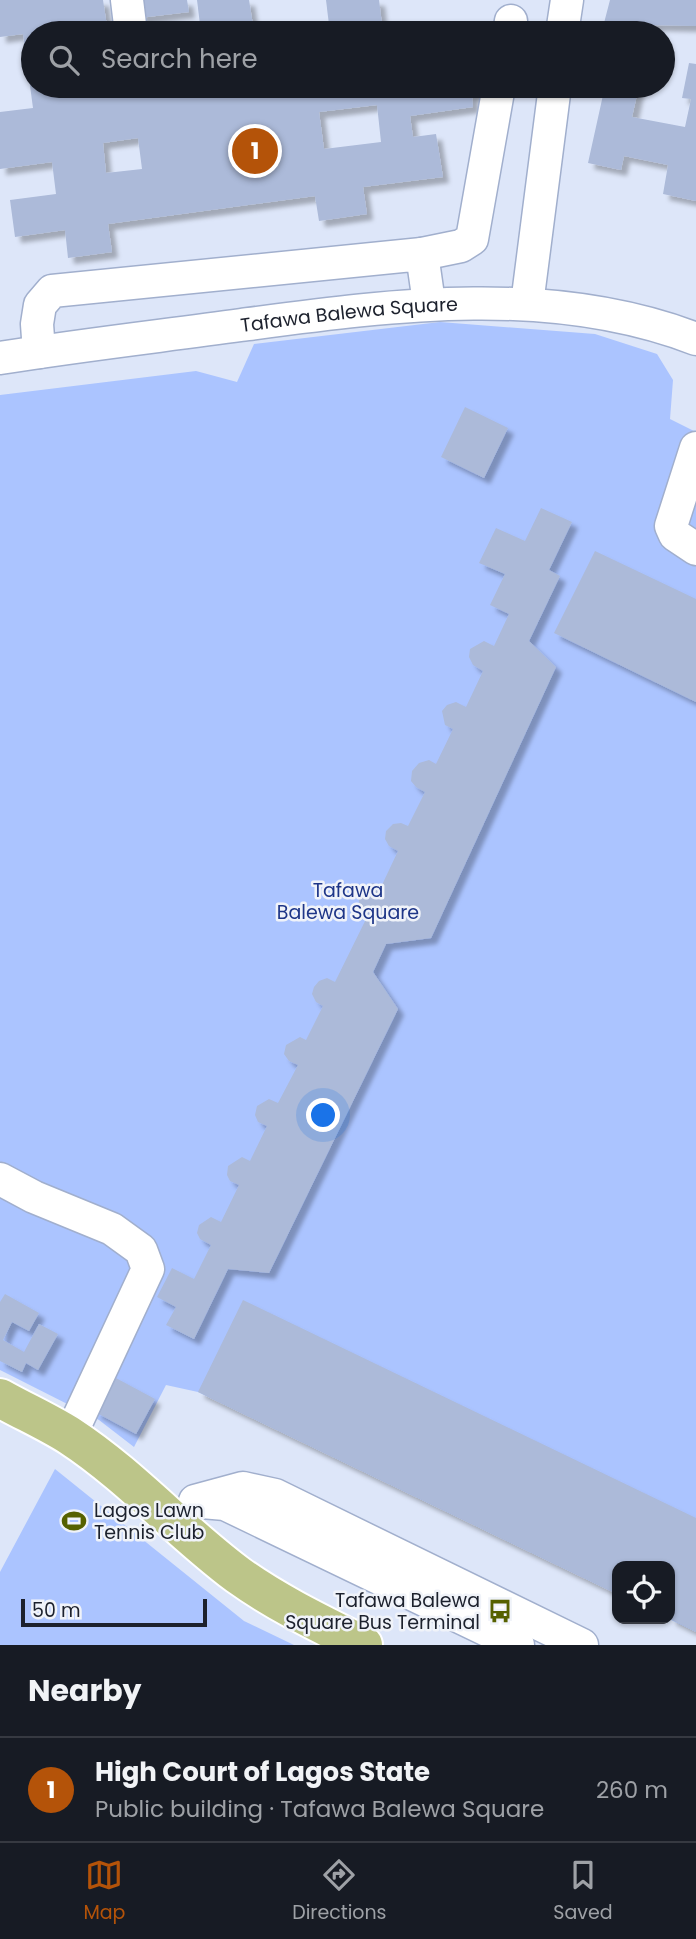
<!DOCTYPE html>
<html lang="en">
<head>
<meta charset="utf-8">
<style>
	body { margin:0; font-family:Poppins,sans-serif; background:#242831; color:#f1f3f6 }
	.controls { position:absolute; right:21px; bottom:21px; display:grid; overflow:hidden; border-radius:14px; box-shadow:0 2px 5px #0004 }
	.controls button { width:63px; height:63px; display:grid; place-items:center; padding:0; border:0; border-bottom:2px solid #363941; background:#171b24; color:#f1f3f6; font:35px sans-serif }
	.scale { position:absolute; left:21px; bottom:18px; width:186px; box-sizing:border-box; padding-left:7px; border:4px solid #1c212d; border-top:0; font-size:19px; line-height:24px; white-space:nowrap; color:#1c212d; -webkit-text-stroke:5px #f0f3f9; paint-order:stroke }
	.you { position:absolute; left:324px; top:1116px; width:24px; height:24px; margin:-18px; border:5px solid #fff; border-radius:50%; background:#1a73e8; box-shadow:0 0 0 10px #1a73e833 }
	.badge { display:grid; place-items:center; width:46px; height:46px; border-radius:50%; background:#b45309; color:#fff; font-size:23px; font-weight:700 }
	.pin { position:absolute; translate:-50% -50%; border:4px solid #fff; box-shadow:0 2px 7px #0006 }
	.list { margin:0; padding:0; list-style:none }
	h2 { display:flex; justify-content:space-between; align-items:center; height:91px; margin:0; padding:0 28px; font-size:30px }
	h2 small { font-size:23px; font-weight:400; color:#9ea1a6 }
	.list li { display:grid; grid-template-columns:46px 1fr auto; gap:21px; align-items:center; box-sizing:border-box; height:105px; padding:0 28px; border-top:2px solid #363941 }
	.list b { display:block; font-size:26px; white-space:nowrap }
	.list p { margin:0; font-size:23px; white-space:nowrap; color:#9ea1a6 }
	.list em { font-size:23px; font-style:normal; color:#9ea1a6 }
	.icon { flex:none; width:38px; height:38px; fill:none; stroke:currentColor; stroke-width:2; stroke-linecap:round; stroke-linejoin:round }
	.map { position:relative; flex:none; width:696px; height:1645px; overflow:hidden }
	.search { position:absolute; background:#171b24; box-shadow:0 2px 5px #0004; left:21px; right:21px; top:21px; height:77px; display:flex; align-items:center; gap:18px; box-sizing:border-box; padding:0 24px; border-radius:38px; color:#9ea1a6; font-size:26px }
	.sheet { height:196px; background:#171b24 }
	nav { display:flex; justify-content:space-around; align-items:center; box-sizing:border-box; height:98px; border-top:2px solid #363941; background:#171b24; font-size:19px; color:#9ea1a6 }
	nav a { display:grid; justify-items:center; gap:4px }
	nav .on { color:#b45309 }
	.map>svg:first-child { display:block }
</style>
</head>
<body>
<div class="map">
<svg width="696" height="1645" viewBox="0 0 696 1645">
	<defs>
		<filter id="shadow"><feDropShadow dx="6" dy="6" stdDeviation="2" flood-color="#0004"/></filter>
	</defs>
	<rect width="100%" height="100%" fill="#dde6f9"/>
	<g fill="#abc4ff">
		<path d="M 440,322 L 595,334 L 657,354 L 673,380 L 670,419 L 696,432 L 696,1632 L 669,1619 L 670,1566 L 617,1566 L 617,1594 L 198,1392 L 166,1385 L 134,1447 L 99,1420 L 0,1370 L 0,395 L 196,371 L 237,382 L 254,344 Z"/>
		<path d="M 55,1469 L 244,1621 L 294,1645 L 0,1645 L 0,1572 Z"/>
	</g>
	<g fill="#acbad9" fill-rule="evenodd" filter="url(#shadow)">
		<path d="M 0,0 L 103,0 L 108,33 L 33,33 L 33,86 L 115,86 L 116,92 L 136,89 L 135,86 L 487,86 L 488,93 L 472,95 L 473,107 L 410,116 L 413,137 L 436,134 L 443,177 L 363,187 L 367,214 L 319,221 L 315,196 L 108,224 L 112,252 L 68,258 L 65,230 L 15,237 L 10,200 L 56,194 L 52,162 L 0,169 L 0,112 L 33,108 L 23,34 L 0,37 ZM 377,105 L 381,142 L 324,149 L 319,112 ZM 138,138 L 142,169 L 106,173 L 103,143 Z"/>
		<path d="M 137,0 L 187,0 L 189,12 L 139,18 Z"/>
		<path d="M 197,0 L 249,0 L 254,32 L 201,33 Z"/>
		<path d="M 326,0 L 379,0 L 383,33 L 330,33 Z"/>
		<path d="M 610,0 L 696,0 L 696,26 L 651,25 L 649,33 L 616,33 L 618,24 L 604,23 Z"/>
		<path d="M 689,63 L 696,64 L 696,201 L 663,194 L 668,165 L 624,156 L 621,170 L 588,163 L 605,86 L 639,86 L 632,117 L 685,127 L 691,99 L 682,98 Z"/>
		<path d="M 465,407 L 508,428 L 484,478 L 441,457 Z"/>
		<path d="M 541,508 L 572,522 L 549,570 L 560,576 L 529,641 L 556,667 L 431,938 L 386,944 L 373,972 L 398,1009 L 269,1273 L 228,1269 L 194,1339 L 166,1325 L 176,1307 L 157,1297 L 172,1268 L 194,1279 L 211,1245 L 200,1239 L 197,1233 L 199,1225 L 211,1217 L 221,1222 L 239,1185 L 230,1181 L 227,1175 L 228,1166 L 242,1157 L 250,1161 L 267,1126 L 258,1122 L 255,1115 L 257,1106 L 269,1099 L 278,1103 L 298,1065 L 289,1061 L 284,1054 L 286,1045 L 300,1037 L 306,1040 L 323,1006 L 316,1002 L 312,994 L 314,987 L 319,981 L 327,978 L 335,982 L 369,913 L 360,909 L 358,894 L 364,887 L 373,883 L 381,887 L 398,851 L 389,846 L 385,839 L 386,831 L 393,824 L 401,823 L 408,826 L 425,792 L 416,787 L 411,781 L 412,771 L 419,763 L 429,760 L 436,764 L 453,729 L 445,725 L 442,711 L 447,705 L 456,702 L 466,707 L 483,671 L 473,665 L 469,657 L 470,649 L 484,641 L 494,646 L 509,614 L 490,605 L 505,574 L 479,563 L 496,528 L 525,541 Z"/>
		<path d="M 595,551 L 696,599 L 696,702 L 554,633 Z"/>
		<path d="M 5,1294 L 39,1313 L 29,1331 L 12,1322 L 3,1340 L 24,1352 L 39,1324 L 58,1334 L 38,1370 L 26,1363 L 22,1372 L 0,1361 L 0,1302 Z"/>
		<path d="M 243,1300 L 696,1518 L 696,1632 L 670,1619 L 670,1566 L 617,1566 L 617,1594 L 198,1392 Z"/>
		<path d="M 114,1377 L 155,1399 L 136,1434 L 95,1412 Z"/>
	</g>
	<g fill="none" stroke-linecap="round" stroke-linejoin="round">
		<g stroke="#a1afcd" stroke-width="35">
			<g id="minor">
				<path d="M 127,0 L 131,33"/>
				<path d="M 509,33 L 511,21"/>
				<path d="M 562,33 L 567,0"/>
				<path d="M 422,254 L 461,246 L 472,239 L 499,86"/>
				<path d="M 527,304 L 555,86"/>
				<path d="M 39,352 L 37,324 L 40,305 L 52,291 L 422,254 L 429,303"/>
				<path id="s1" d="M 0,358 C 80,345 161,336 241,325 C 392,305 550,283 696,339"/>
				<path d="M 696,448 L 671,526 L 675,535 L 696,549"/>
				<path d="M 0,1179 L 34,1197 L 112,1229 L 141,1250 L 148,1269 L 70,1436"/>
				<path d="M 195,1501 L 243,1488 L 275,1495 L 582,1645"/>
				<path d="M 202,1502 L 225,1504 L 518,1645"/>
			</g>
		</g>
		<g stroke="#fff" stroke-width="42">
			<path id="major" d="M 0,1398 C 23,1411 48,1422 70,1436 C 131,1476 180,1532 238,1575 C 277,1603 321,1624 363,1645"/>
		</g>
		<use href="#minor" stroke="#fff" stroke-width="32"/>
		<use href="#major" stroke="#bcc589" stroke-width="38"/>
	</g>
	<defs>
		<g id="stadium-bare" transform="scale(1.89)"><path d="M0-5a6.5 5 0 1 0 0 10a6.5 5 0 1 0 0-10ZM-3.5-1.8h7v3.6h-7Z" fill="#566100" stroke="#f0f3f9" stroke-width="2.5" paint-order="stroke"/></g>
		<g id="bus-bare" transform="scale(1.89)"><path d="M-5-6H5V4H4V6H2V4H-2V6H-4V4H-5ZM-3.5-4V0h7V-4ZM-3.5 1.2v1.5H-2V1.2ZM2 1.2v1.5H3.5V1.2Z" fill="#566100" stroke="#f0f3f9" stroke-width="2.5" paint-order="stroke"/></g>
	</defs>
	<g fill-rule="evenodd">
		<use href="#stadium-bare" x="74" y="1521"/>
		<use href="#bus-bare" x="500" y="1611"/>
	</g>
	<g text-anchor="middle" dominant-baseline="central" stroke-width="5" stroke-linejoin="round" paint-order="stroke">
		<g font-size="19" fill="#1c212d" stroke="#f0f3f9">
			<text stroke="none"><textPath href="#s1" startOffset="352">Tafawa Balewa Square</textPath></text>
		</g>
		<g font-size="19" fill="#1e3688" stroke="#f0f3f9">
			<text x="348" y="890">Tafawa<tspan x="348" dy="22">Balewa Square</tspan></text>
		</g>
		<g font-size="19" fill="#1c212d" stroke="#f0f3f9" text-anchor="start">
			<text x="94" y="1510">Lagos Lawn<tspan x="94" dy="22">Tennis Club</tspan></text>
			<text x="480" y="1600" text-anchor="end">Tafawa Balewa<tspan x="480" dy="22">Square Bus Terminal</tspan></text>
		</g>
	</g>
</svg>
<div class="controls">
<button><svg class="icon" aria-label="locate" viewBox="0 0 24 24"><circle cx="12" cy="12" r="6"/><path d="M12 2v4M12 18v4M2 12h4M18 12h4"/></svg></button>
</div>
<div class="scale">50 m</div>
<div class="you"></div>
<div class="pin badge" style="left:255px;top:151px">1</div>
<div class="search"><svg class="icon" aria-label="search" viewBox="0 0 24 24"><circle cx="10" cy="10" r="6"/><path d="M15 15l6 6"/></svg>Search here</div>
</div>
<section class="sheet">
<h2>Nearby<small></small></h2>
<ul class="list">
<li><span class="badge">1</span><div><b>High Court of Lagos State</b><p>Public building · Tafawa Balewa Square</p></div><em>260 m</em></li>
</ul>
</section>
<nav>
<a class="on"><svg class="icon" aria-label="map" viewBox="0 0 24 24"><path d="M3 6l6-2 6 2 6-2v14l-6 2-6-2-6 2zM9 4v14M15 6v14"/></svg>Map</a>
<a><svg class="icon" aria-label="directions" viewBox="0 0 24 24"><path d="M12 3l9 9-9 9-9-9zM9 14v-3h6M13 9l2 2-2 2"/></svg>Directions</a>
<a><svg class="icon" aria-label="saved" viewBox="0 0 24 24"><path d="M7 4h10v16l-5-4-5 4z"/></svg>Saved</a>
</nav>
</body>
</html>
